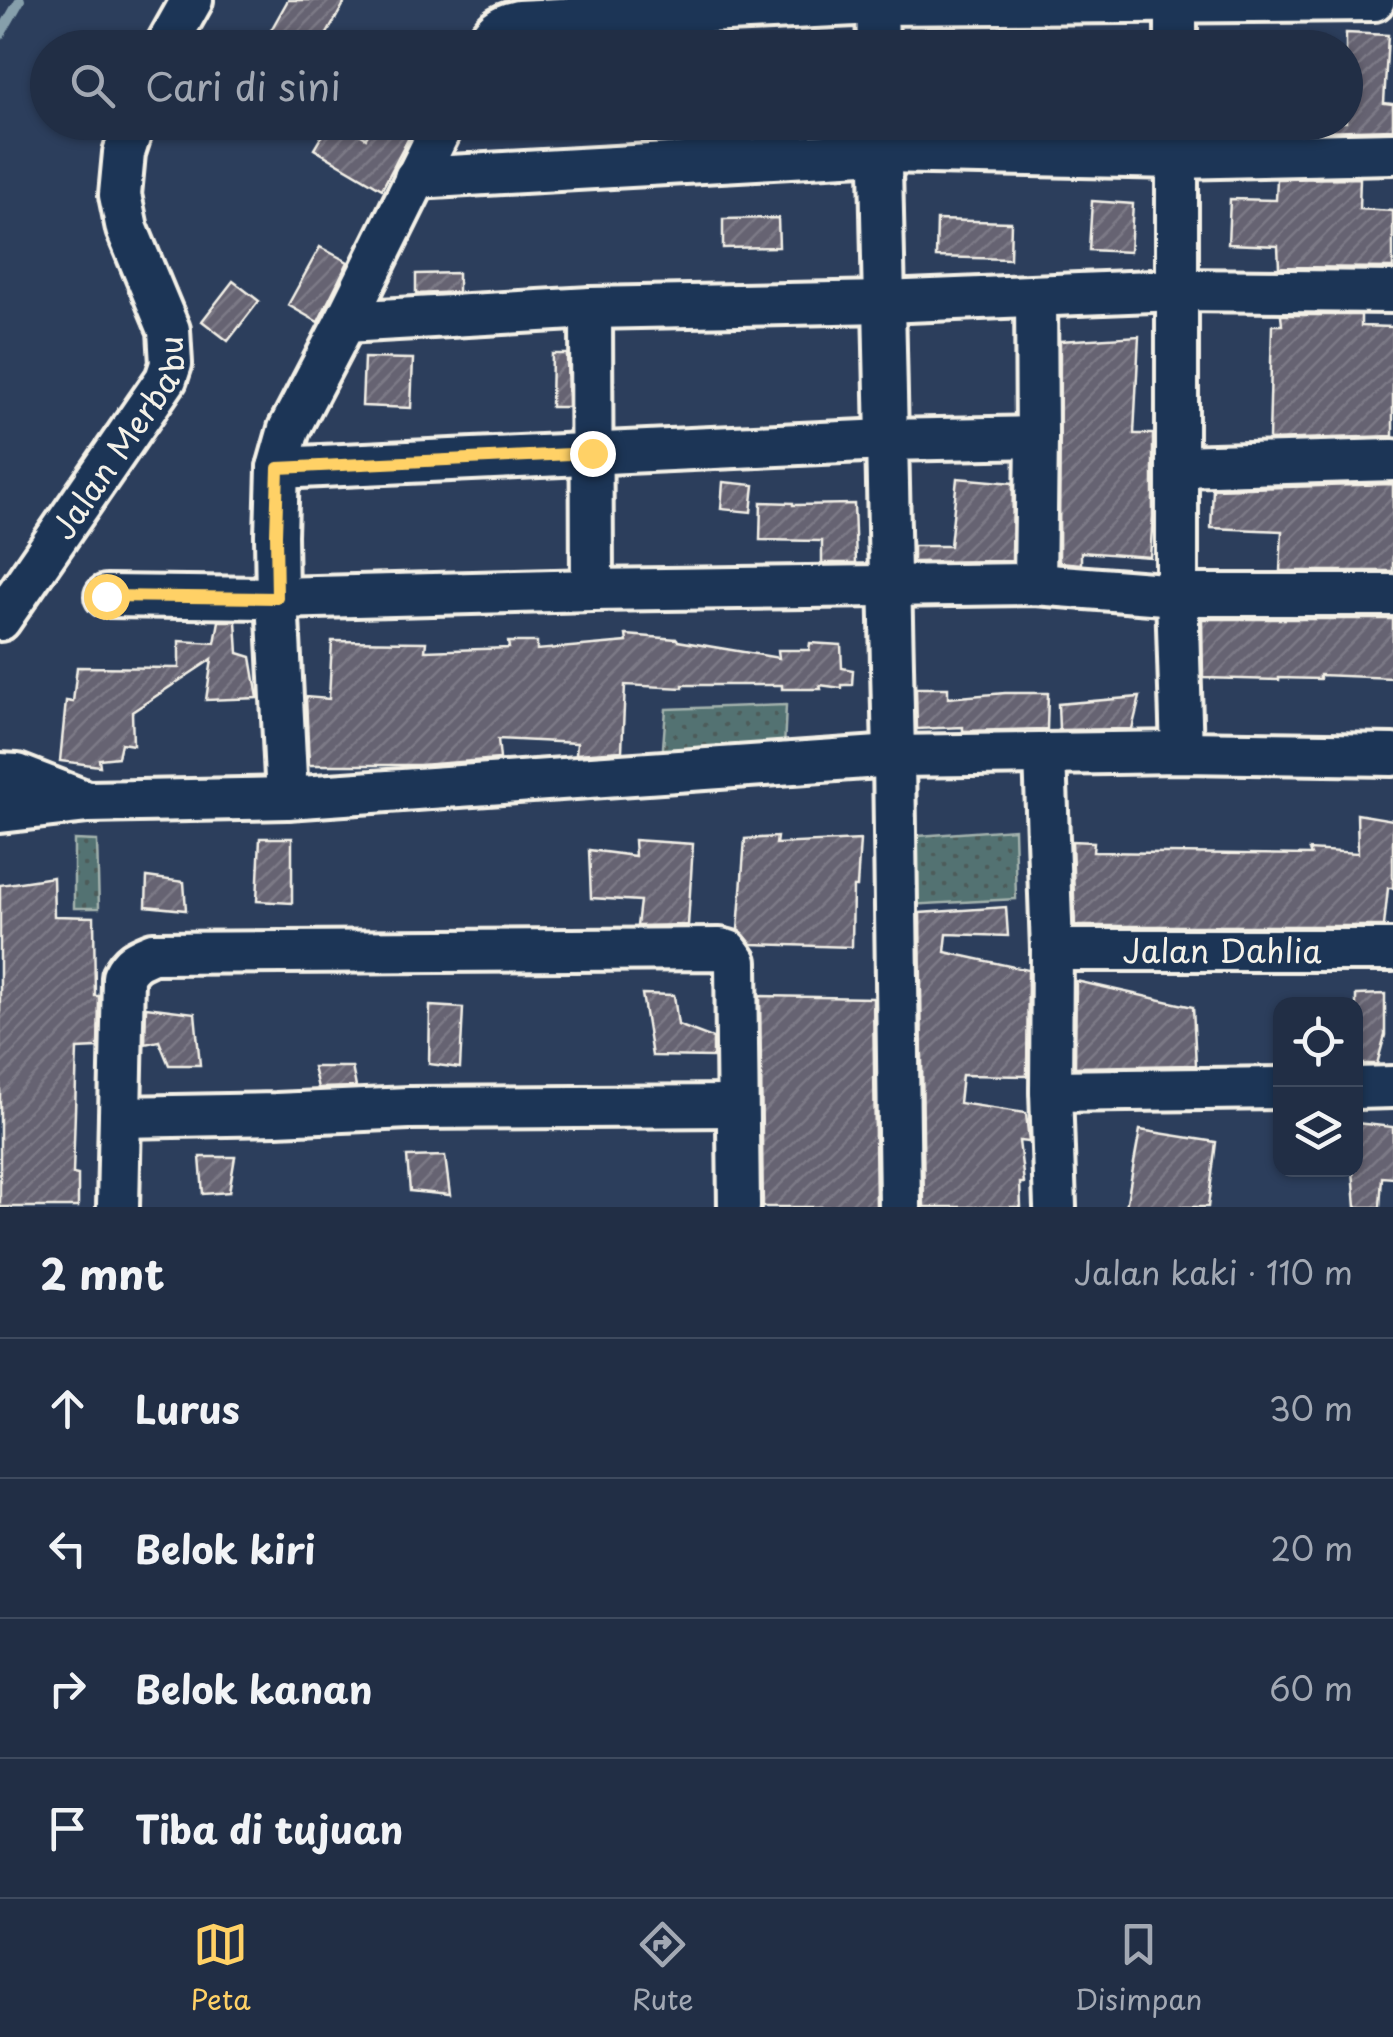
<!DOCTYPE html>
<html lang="id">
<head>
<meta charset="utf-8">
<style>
	body { margin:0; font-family:"Playpen Sans",sans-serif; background:#2d3a50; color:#f1f3f6 }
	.controls { position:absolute; right:30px; bottom:30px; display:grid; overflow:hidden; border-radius:20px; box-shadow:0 2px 8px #0004 }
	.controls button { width:90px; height:90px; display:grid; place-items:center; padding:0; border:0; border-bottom:2px solid #3e4a5e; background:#212e45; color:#f1f3f6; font:50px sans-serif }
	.stop { position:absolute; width:30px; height:30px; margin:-22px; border:8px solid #ffd166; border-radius:50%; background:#fff }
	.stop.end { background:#ffd166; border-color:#fff; box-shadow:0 2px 10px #0008 }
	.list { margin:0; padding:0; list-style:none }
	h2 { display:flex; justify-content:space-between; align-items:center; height:130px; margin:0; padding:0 40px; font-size:42px }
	h2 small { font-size:32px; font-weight:400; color:#a2a8b3 }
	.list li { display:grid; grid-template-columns:65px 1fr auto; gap:30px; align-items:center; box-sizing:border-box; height:140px; padding:0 40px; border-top:2px solid #3e4a5e }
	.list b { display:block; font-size:38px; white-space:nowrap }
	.list em { font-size:32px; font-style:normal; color:#a2a8b3 }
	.icon { flex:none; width:55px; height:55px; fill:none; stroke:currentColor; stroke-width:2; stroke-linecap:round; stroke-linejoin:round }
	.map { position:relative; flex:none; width:1393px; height:1207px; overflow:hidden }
	.search { position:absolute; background:#212e45; box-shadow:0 2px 8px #0004; left:30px; right:30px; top:30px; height:110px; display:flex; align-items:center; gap:25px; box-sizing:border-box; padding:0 35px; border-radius:55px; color:#a2a8b3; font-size:38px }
	.sheet { height:690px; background:#212e45 }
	nav { display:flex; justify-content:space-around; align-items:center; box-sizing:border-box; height:140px; border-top:2px solid #3e4a5e; background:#212e45; font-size:28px; color:#a2a8b3 }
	nav a { display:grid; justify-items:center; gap:5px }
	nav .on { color:#ffd166 }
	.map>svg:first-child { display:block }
</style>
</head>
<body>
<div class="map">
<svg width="1393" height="1207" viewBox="0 0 1393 1207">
	<defs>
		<pattern id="green-dots" width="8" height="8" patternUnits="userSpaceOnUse" patternTransform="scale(2.5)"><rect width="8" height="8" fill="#527272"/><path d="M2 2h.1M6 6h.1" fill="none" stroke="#4d5b5a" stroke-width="1.8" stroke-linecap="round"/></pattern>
		<pattern id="building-hatch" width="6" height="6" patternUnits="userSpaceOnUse" patternTransform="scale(2.5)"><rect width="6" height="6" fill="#666372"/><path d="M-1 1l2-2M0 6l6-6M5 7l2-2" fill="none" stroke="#7c7a86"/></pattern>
	</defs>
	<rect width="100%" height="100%" fill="#2c3e5c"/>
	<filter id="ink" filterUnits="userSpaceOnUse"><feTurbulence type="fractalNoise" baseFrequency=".01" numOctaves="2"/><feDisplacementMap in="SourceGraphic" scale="20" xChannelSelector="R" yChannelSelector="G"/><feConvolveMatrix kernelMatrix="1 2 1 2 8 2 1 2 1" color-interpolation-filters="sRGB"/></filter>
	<g filter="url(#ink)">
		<g fill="url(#green-dots)" stroke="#a3b2ad" stroke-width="2.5">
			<path d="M 786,705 L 783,772 L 661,773 L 666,709 Z"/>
			<path d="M 1014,829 L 1016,899 L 908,905 L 905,837 Z"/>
			<path d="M 74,840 L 97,841 L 99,908 L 74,908 Z"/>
		</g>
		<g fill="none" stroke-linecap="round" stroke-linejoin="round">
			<path stroke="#869fab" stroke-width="10" d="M 0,35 L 20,0"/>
		</g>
		<g fill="url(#building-hatch)" stroke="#f4f1e8" stroke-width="2.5">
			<path d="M 288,0 L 346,0 L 319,48 L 299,48 L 270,32 Z"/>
			<path d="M 1346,33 L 1388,35 L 1384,103 L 1393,104 L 1393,129 L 1282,132 L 1285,122 L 1346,122 Z"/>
			<path d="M 330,122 L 340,122 L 366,138 L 375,122 L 417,122 L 382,189 L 314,149 Z"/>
			<path d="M 1360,178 L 1359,209 L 1393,211 L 1393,268 L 1279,267 L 1278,246 L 1228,244 L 1230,199 L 1276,200 L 1277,179 Z"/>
			<path d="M 1092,201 L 1133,204 L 1130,252 L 1089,250 Z"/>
			<path d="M 778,218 L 779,247 L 723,248 L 723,219 Z"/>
			<path d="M 937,220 L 1011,222 L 1010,259 L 936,257 Z"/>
			<path d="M 320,247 L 348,262 L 318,322 L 288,305 Z"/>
			<path d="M 458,273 L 458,292 L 416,294 L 416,274 Z"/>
			<path d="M 233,281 L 259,301 L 228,341 L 202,321 Z"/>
			<path d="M 1281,315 L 1361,315 L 1361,326 L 1393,327 L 1393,436 L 1269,440 L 1272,325 L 1282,325 Z"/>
			<path d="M 1139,336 L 1134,434 L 1153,434 L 1153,515 L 1150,557 L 1081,552 L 1081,564 L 1059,562 L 1060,341 Z"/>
			<path d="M 552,354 L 567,354 L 568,407 L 551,407 Z"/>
			<path d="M 364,358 L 413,359 L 411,408 L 362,406 Z"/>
			<path d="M 957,478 L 1013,483 L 1012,561 L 913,562 L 913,546 L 950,546 Z"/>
			<path d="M 723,482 L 754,485 L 751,512 L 721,509 Z"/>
			<path d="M 1393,484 L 1393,571 L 1280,571 L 1282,531 L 1211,528 L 1213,489 Z"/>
			<path d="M 761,502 L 793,503 L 793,505 L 854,504 L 856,563 L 822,563 L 822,541 L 760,540 Z"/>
			<path d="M 1202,619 L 1393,619 L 1393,678 L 1320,675 L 1320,679 L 1279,678 L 1279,680 L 1203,678 Z"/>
			<path d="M 219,621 L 236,621 L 238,653 L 251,657 L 258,698 L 206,700 L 212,659 L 132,712 L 133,745 L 121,743 L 118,757 L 99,759 L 100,766 L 60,761 L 66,701 L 73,702 L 77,667 L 179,668 L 179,641 L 215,643 Z"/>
			<path d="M 626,635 L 677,639 L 678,641 L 779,658 L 778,650 L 809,650 L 810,643 L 841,645 L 842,668 L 853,670 L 852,685 L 842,685 L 842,688 L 820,685 L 821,689 L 782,689 L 782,685 L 683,685 L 683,688 L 625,685 L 622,751 L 576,754 L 577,743 L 498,739 L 500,759 L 420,765 L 309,765 L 306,697 L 329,699 L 332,641 L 426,642 L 425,651 L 509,648 L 508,642 L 537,642 L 537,650 L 627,642 Z"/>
			<path d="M 916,688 L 948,688 L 948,698 L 1005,693 L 1048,693 L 1047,729 L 963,731 L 963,727 L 917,729 Z"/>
			<path d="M 1140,697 L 1132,729 L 1059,730 L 1058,704 Z"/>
			<path d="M 1357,814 L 1393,820 L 1393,888 L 1388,888 L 1384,926 L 1075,926 L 1072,841 L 1094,842 L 1093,852 L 1311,855 L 1309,850 L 1358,853 Z"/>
			<path d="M 777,837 L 776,844 L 860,840 L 857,887 L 853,887 L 852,947 L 752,944 L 738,930 L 745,839 Z"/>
			<path d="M 260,838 L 292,838 L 292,903 L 257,901 Z"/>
			<path d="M 634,840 L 693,844 L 688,925 L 637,926 L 640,901 L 591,898 L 589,850 L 635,856 Z"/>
			<path d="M 53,877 L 54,916 L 94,917 L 95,996 L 99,996 L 98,1048 L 77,1049 L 73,1174 L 78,1175 L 78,1207 L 0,1207 L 0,885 Z"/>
			<path d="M 147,877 L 184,882 L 186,910 L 146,906 Z"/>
			<path d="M 1006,907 L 1008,936 L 947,934 L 945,952 L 1028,970 L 1027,1076 L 962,1075 L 959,1103 L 1026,1113 L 1029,1142 L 1019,1141 L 1024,1183 L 1020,1183 L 1021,1207 L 924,1207 L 920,913 Z"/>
			<path d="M 1076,981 L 1193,1007 L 1196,1065 L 1075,1067 Z"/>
			<path d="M 642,994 L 674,995 L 678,1025 L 713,1038 L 713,1057 L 652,1056 Z"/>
			<path d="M 1385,994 L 1385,1035 L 1377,1064 L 1356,1064 L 1356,995 Z"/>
			<path d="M 760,996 L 873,998 L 876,1207 L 763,1207 Z"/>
			<path d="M 430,1006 L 463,1008 L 460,1068 L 429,1064 Z"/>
			<path d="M 146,1007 L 195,1013 L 200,1065 L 169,1065 L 159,1041 L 145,1044 Z"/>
			<path d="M 313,1067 L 352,1067 L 356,1087 L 318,1088 Z"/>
			<path d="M 1356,1123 L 1393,1127 L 1393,1178 L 1382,1177 L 1380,1207 L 1356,1207 L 1353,1170 L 1356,1170 Z"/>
			<path d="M 1140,1130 L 1216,1142 L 1208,1207 L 1126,1207 Z"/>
			<path d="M 445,1156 L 450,1195 L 410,1191 L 407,1157 Z"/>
			<path d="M 200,1157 L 235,1157 L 229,1192 L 203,1194 Z"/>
		</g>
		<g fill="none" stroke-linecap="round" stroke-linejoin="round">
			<g stroke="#f4f1e8" stroke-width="48">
				<g id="minor">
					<path d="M 1176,0 L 1176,48"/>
					<path d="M 877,4 L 878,48"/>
					<path d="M 165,48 L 192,0"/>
					<path d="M 484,48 C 493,31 499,25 518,21 L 877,4 L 1374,0"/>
					<path d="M 880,122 L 894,756 L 900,1207"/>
					<path d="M 1177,122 L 1177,595 L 1182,752"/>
					<path d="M 415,178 L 881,152 L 1178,158 L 1393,153"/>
					<path d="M 591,308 L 592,590"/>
					<path d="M 345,322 L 591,308 L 884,302 L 1177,290 L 1393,292"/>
					<path d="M 1179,466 L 1393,460"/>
					<path d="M 278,468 L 886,440 L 1037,437"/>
					<path d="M 1035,584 L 1037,437 L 1036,296"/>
					<path d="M 106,596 L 277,598 L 592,590 L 1035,584 L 1177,595 L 1393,595"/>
					<path id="s1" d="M 0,620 L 166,379 L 171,364 L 169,330 L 127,229 L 120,195 L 124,153 L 134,122"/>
					<path d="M 1045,755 L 1052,950 L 1051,1091 L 1055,1207"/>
					<path d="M 0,774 L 17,775 L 79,799"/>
					<path d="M 287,798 L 277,598 L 276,535 L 278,468 L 289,429 L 345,322 L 444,122"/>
					<path d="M 0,812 L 88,802 L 287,798 L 894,756 L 1182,752 L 1393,755"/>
					<path id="s2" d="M 1052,950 L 1393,950"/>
					<path d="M 1356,1088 L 1393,1087"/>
					<path d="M 1051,1091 L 1280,1088"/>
					<path d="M 120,1117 L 276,1114 L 409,1108 L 737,1106"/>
					<path d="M 118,1207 L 123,977 C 130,962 138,959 153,953 L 720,949 L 728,951 L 736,962 L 739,1207"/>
				</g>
			</g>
			<use href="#minor" stroke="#1d3557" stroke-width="40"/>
		</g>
	</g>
	<g fill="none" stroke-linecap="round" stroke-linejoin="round" filter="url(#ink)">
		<path stroke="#ffd166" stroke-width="12" d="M 106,596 L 277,598 L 276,535 L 278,468 L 592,453"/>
	</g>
	<g text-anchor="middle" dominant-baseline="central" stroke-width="8" stroke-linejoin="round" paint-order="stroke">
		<g font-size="32" fill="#f4f1e8" stroke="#1d3557">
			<text stroke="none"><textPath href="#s1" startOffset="220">Jalan Merbabu</textPath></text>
			<text stroke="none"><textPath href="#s2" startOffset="170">Jalan Dahlia</textPath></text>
		</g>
	</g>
</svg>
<div class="controls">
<button><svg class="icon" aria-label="locate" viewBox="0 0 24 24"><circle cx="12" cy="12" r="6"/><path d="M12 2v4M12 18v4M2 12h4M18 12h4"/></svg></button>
<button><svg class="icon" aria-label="layers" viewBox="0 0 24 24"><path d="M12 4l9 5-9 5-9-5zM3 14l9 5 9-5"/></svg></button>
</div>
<div class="stop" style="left:106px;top:596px"></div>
<div class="stop end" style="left:592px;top:453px"></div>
<div class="search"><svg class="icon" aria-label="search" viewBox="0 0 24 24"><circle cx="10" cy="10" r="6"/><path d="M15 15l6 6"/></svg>Cari di sini</div>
</div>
<section class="sheet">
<h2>2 mnt<small>Jalan kaki · 110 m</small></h2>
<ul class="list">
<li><svg class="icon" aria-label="ahead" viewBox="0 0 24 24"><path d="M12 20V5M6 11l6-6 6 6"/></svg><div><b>Lurus</b></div><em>30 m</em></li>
<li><svg class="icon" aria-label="left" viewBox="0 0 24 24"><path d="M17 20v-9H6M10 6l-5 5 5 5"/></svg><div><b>Belok kiri</b></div><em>20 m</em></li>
<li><svg class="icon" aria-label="right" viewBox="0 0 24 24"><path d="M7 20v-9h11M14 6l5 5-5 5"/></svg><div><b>Belok kanan</b></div><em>60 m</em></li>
<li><svg class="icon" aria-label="arrive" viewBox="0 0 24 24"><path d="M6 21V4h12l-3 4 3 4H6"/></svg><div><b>Tiba di tujuan</b></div></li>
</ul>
</section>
<nav>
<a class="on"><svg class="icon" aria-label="map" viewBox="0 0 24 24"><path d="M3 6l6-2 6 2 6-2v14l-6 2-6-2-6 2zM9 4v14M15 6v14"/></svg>Peta</a>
<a><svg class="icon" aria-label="directions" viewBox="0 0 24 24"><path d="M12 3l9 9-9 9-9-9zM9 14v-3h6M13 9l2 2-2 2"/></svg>Rute</a>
<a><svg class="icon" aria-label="saved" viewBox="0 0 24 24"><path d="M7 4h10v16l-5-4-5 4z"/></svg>Disimpan</a>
</nav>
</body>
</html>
